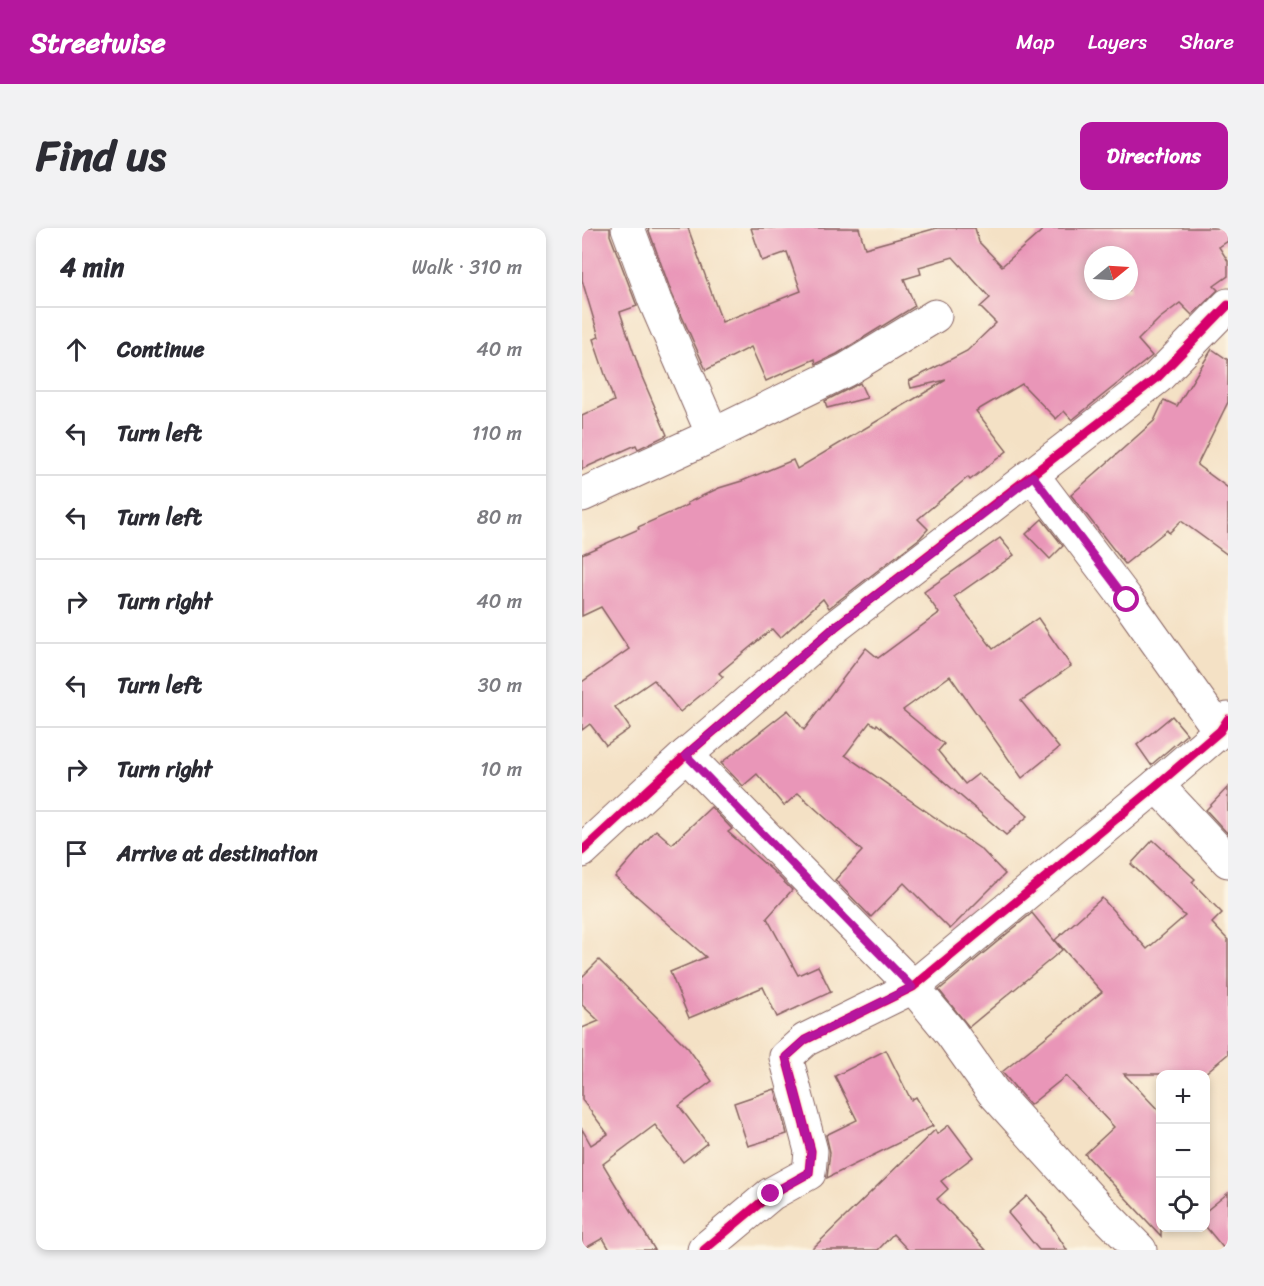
<!DOCTYPE html>
<html lang="en">
<head>
<meta charset="utf-8">
<style>
	body { margin:0; font-family:Sriracha,sans-serif; background:#f2f2f3; color:#2b2b33 }
	.controls { position:absolute; right:18px; bottom:18px; display:grid; overflow:hidden; border-radius:12px; box-shadow:0 3px 9px #0003 }
	.controls button { width:54px; height:54px; display:grid; place-items:center; padding:0; border:0; border-bottom:2px solid #e1e1e2; background:#fff; color:#2b2b33; font:30px sans-serif }
	.compass { position:absolute; left:502px; top:18px; width:54px; height:54px; border-radius:50%; background:#fff; box-shadow:0 3px 9px #0003; rotate:72deg }
	.stop { position:absolute; width:18px; height:18px; margin:-14px; border:4px solid #b5179e; border-radius:50%; background:#fff }
	.stop.end { background:#b5179e; border-color:#fff; box-shadow:0 2px 6px #0008 }
	.list { margin:0; padding:0; list-style:none }
	h2 { display:flex; justify-content:space-between; align-items:center; height:78px; margin:0; padding:0 24px; font-size:26px }
	h2 small { font-size:20px; font-weight:400; color:#7c7c81 }
	.list li { display:grid; grid-template-columns:39px 1fr auto; gap:18px; align-items:center; box-sizing:border-box; height:84px; padding:0 24px; border-top:2px solid #e1e1e2 }
	.list b { display:block; font-size:22px; white-space:nowrap }
	.list em { font-size:20px; font-style:normal; color:#7c7c81 }
	.icon { flex:none; width:33px; height:33px; fill:none; stroke:currentColor; stroke-width:2; stroke-linecap:round; stroke-linejoin:round }
	.map { position:relative; flex:none; width:646px; height:1022px; overflow:hidden; border-radius:12px }
	header { display:flex; align-items:center; gap:36px; box-sizing:border-box; height:84px; padding:0 30px; background:#b5179e; color:#fff }
	header strong { font-size:28px }
	nav { display:flex; gap:33px; margin-inline-start:auto; font-size:21px }
	.intro { display:flex; align-items:center; justify-content:space-between; box-sizing:border-box; height:144px; padding:0 36px }
	h1 { margin:0; font-size:42px }
	.button { padding:15px 27px; border-radius:12px; background:#b5179e; color:#fff; font-size:21px; font-weight:700 }
	main { display:flex; gap:36px; padding:0 36px }
	aside { flex:1; background:#fff; border-radius:12px; box-shadow:0 3px 9px #0003 }
	.map>svg:first-child { display:block }
</style>
</head>
<body>
<header>
<strong>Streetwise</strong>
<nav><a>Map</a><a>Layers</a><a>Share</a></nav>
</header>
<div class="intro"><h1>Find us</h1><a class="button">Directions</a></div>
<main>
<aside>
<h2>4 min<small>Walk · 310 m</small></h2>
<ul class="list">
<li><svg class="icon" aria-label="ahead" viewBox="0 0 24 24"><path d="M12 20V5M6 11l6-6 6 6"/></svg><div><b>Continue</b></div><em>40 m</em></li>
<li><svg class="icon" aria-label="left" viewBox="0 0 24 24"><path d="M17 20v-9H6M10 6l-5 5 5 5"/></svg><div><b>Turn left</b></div><em>110 m</em></li>
<li><svg class="icon" aria-label="left" viewBox="0 0 24 24"><path d="M17 20v-9H6M10 6l-5 5 5 5"/></svg><div><b>Turn left</b></div><em>80 m</em></li>
<li><svg class="icon" aria-label="right" viewBox="0 0 24 24"><path d="M7 20v-9h11M14 6l5 5-5 5"/></svg><div><b>Turn right</b></div><em>40 m</em></li>
<li><svg class="icon" aria-label="left" viewBox="0 0 24 24"><path d="M17 20v-9H6M10 6l-5 5 5 5"/></svg><div><b>Turn left</b></div><em>30 m</em></li>
<li><svg class="icon" aria-label="right" viewBox="0 0 24 24"><path d="M7 20v-9h11M14 6l5 5-5 5"/></svg><div><b>Turn right</b></div><em>10 m</em></li>
<li><svg class="icon" aria-label="arrive" viewBox="0 0 24 24"><path d="M6 21V4h12l-3 4 3 4H6"/></svg><div><b>Arrive at destination</b></div></li>
</ul>
</aside>
<div class="map">
<svg width="646" height="1022" viewBox="0 0 646 1022">
	<rect width="100%" height="100%" fill="#fcf5e5"/>
	<filter id="ink" filterUnits="userSpaceOnUse"><feTurbulence type="fractalNoise" baseFrequency=".0167" numOctaves="2"/><feDisplacementMap in="SourceGraphic" scale="12" xChannelSelector="R" yChannelSelector="G"/><feConvolveMatrix kernelMatrix="1 2 1 2 8 2 1 2 1" color-interpolation-filters="sRGB"/></filter>
	<filter id="wash" filterUnits="userSpaceOnUse"><feTurbulence type="fractalNoise" baseFrequency=".008" numOctaves="4" result="noise"/><feDisplacementMap in="SourceGraphic" scale="24" xChannelSelector="R" yChannelSelector="G"/><feGaussianBlur stdDeviation="1.35" result="paint"/><feColorMatrix in="noise" values="0 0 0 0 0 0 0 0 0 0 0 0 0 0 0 0 0 1.4 0 .05"/><feComposite in="paint" operator="in"/></filter>
	<g filter="url(#wash)">
		<rect width="100%" height="100%" fill="#f4e1c5"/>
		<g id="blocks">
			<g fill="#e996b8" fill-rule="evenodd">
				<path d="M 0,0 L 28,0 L 28,7 L 55,78 L 38,84 L 60,149 L 85,207 L 56,221 L 54,217 L 0,241 L 0,188 L 32,173 L 11,111 L 17,109 L 0,52 Z"/>
				<path d="M 66,0 L 106,0 L 140,94 L 219,63 L 205,24 L 180,33 L 169,0 L 277,0 L 283,20 L 355,0 L 393,0 L 397,14 L 420,38 L 463,0 L 646,0 L 646,13 L 637,19 L 646,33 L 646,48 L 632,58 L 636,62 L 610,87 L 598,75 L 577,91 L 556,112 L 570,128 L 490,192 L 482,183 L 474,191 L 440,156 L 394,183 L 425,223 L 388,252 L 386,249 L 336,291 L 346,301 L 338,310 L 247,380 L 241,371 L 198,410 L 190,401 L 137,445 L 141,449 L 98,484 L 72,452 L 33,479 L 48,500 L 24,517 L 8,496 L 0,502 L 0,454 L 47,421 L 19,379 L 0,388 L 0,326 L 57,301 L 56,299 L 106,277 L 105,275 L 137,260 L 160,253 L 211,232 L 215,241 L 364,152 L 329,160 L 327,153 L 385,123 L 414,95 L 398,79 L 408,70 L 371,29 L 337,39 L 339,46 L 322,51 L 333,78 L 255,126 L 234,136 L 233,131 L 184,153 L 169,119 L 124,142 L 90,66 ZM 511,27 L 547,27 L 547,63 L 511,63 Z"/>
				<path d="M 630,121 L 646,132 L 646,174 L 615,237 L 646,260 L 646,327 L 599,293 L 587,305 L 585,302 L 543,336 L 489,267 L 572,193 L 582,172 L 595,178 Z"/>
				<path d="M 278,155 L 285,170 L 245,180 L 243,173 Z"/>
				<path d="M 460,291 L 481,318 L 468,331 L 444,306 Z"/>
				<path d="M 418,310 L 432,327 L 372,369 L 411,421 L 456,390 L 489,438 L 439,473 L 477,520 L 440,550 L 368,448 L 321,482 L 362,516 L 356,523 L 383,556 L 396,546 L 446,588 L 424,607 L 295,496 L 294,498 L 288,494 L 263,527 L 400,622 L 423,646 L 368,701 L 322,655 L 289,689 L 253,652 L 280,623 L 216,565 L 202,578 L 175,546 L 161,558 L 139,535 L 206,482 L 222,502 L 284,420 L 296,430 L 357,385 L 342,364 Z"/>
				<path d="M 590,488 L 605,506 L 569,537 L 555,517 Z"/>
				<path d="M 646,559 L 646,606 L 624,582 Z"/>
				<path d="M 129,579 L 150,601 L 146,604 L 191,643 L 210,662 L 185,690 L 216,747 L 236,738 L 249,764 L 195,789 L 181,759 L 107,790 L 88,744 L 124,729 L 33,649 L 74,602 L 90,616 Z"/>
				<path d="M 571,612 L 613,651 L 610,654 L 640,685 L 630,695 L 646,712 L 646,826 L 622,846 L 542,846 L 579,885 L 579,1008 L 503,926 L 532,899 L 484,848 L 448,877 L 420,844 L 520,764 L 473,712 L 520,670 L 565,721 L 603,688 L 549,636 Z"/>
				<path d="M 450,685 L 480,722 L 387,799 L 357,762 Z"/>
				<path d="M 17,732 L 106,820 L 130,853 L 97,878 L 125,915 L 101,934 L 73,897 L 21,936 L 73,1022 L 28,1022 L 21,1010 L 0,1022 L 0,901 L 9,917 L 26,906 L 0,872 L 0,800 L 17,793 L 0,777 L 0,749 Z"/>
				<path d="M 304,822 L 329,872 L 334,869 L 351,898 L 245,950 L 248,924 L 244,907 L 275,892 L 253,848 Z"/>
				<path d="M 193,861 L 205,906 L 166,918 L 152,875 Z"/>
				<path d="M 367,897 L 391,929 L 359,953 L 366,961 L 355,971 L 404,1022 L 326,1022 L 311,1006 L 296,1022 L 229,1022 L 353,902 L 355,906 Z"/>
				<path d="M 646,965 L 646,1022 L 643,1022 L 624,999 L 624,983 Z"/>
				<path d="M 445,968 L 465,991 L 485,1022 L 457,1022 L 426,985 Z"/>
			</g>
		</g>
	</g>
	<g filter="url(#ink)">
		<use href="#blocks" fill-opacity="0" stroke="#866361" stroke-width="1.5"/>
		<g fill="none" stroke-linecap="round" stroke-linejoin="round">
			<g stroke="#866361" stroke-width="35">
				<g id="minor">
					<path d="M 46,0 L 73,73 L 131,207"/>
					<path d="M 451,248 L 545,372 L 638,503"/>
					<path d="M 0,267 L 131,207 L 264,142 L 353,88"/>
					<path d="M 104,527 L 331,759 L 369,805 L 411,864 L 510,973 L 558,1022"/>
					<path d="M 575,557 L 646,633"/>
					<path d="M 0,623 L 104,527 L 253,399 L 575,150 L 646,77"/>
					<path d="M 122,1022 L 189,966 L 227,945 L 229,923 L 204,829 L 223,812 L 331,759 L 575,557 L 638,503 L 646,491"/>
				</g>
			</g>
			<use href="#minor" stroke="#fff" stroke-width="33"/>
			<g stroke="#fcf5e5" stroke-width="13">
				<g id="cycleway">
					<path d="M 0,623 L 104,527 L 253,399 L 575,150 L 646,77"/>
					<path d="M 122,1022 L 189,966 L 227,945 L 229,923 L 204,829 L 223,812 L 331,759 L 575,557 L 638,503 L 646,491"/>
				</g>
			</g>
			<use href="#cycleway" stroke="#d6006c" stroke-width="9"/>
		</g>
	</g>
	<g fill="none" stroke-linecap="round" stroke-linejoin="round" filter="url(#ink)">
		<path stroke="#b5179e" stroke-width="8" d="M 189,966 L 227,945 L 229,923 L 204,829 L 223,812 L 330,759 L 104,527 L 253,399 L 451,248 L 545,372"/>
	</g>
</svg>
<div class="controls">
<button>+</button>
<button>−</button>
<button><svg class="icon" aria-label="locate" viewBox="0 0 24 24"><circle cx="12" cy="12" r="6"/><path d="M12 2v4M12 18v4M2 12h4M18 12h4"/></svg></button>
</div>
<svg class="compass" viewBox="-18 -18 36 36"><path d="M0-13l5 13h-10z" fill="#e53935"/><path d="M0 13l5-13h-10z" fill="#7c7c81"/></svg>
<div class="stop" style="left:545px;top:372px"></div>
<div class="stop end" style="left:189px;top:966px"></div>
</div>
</main>
</body>
</html>
